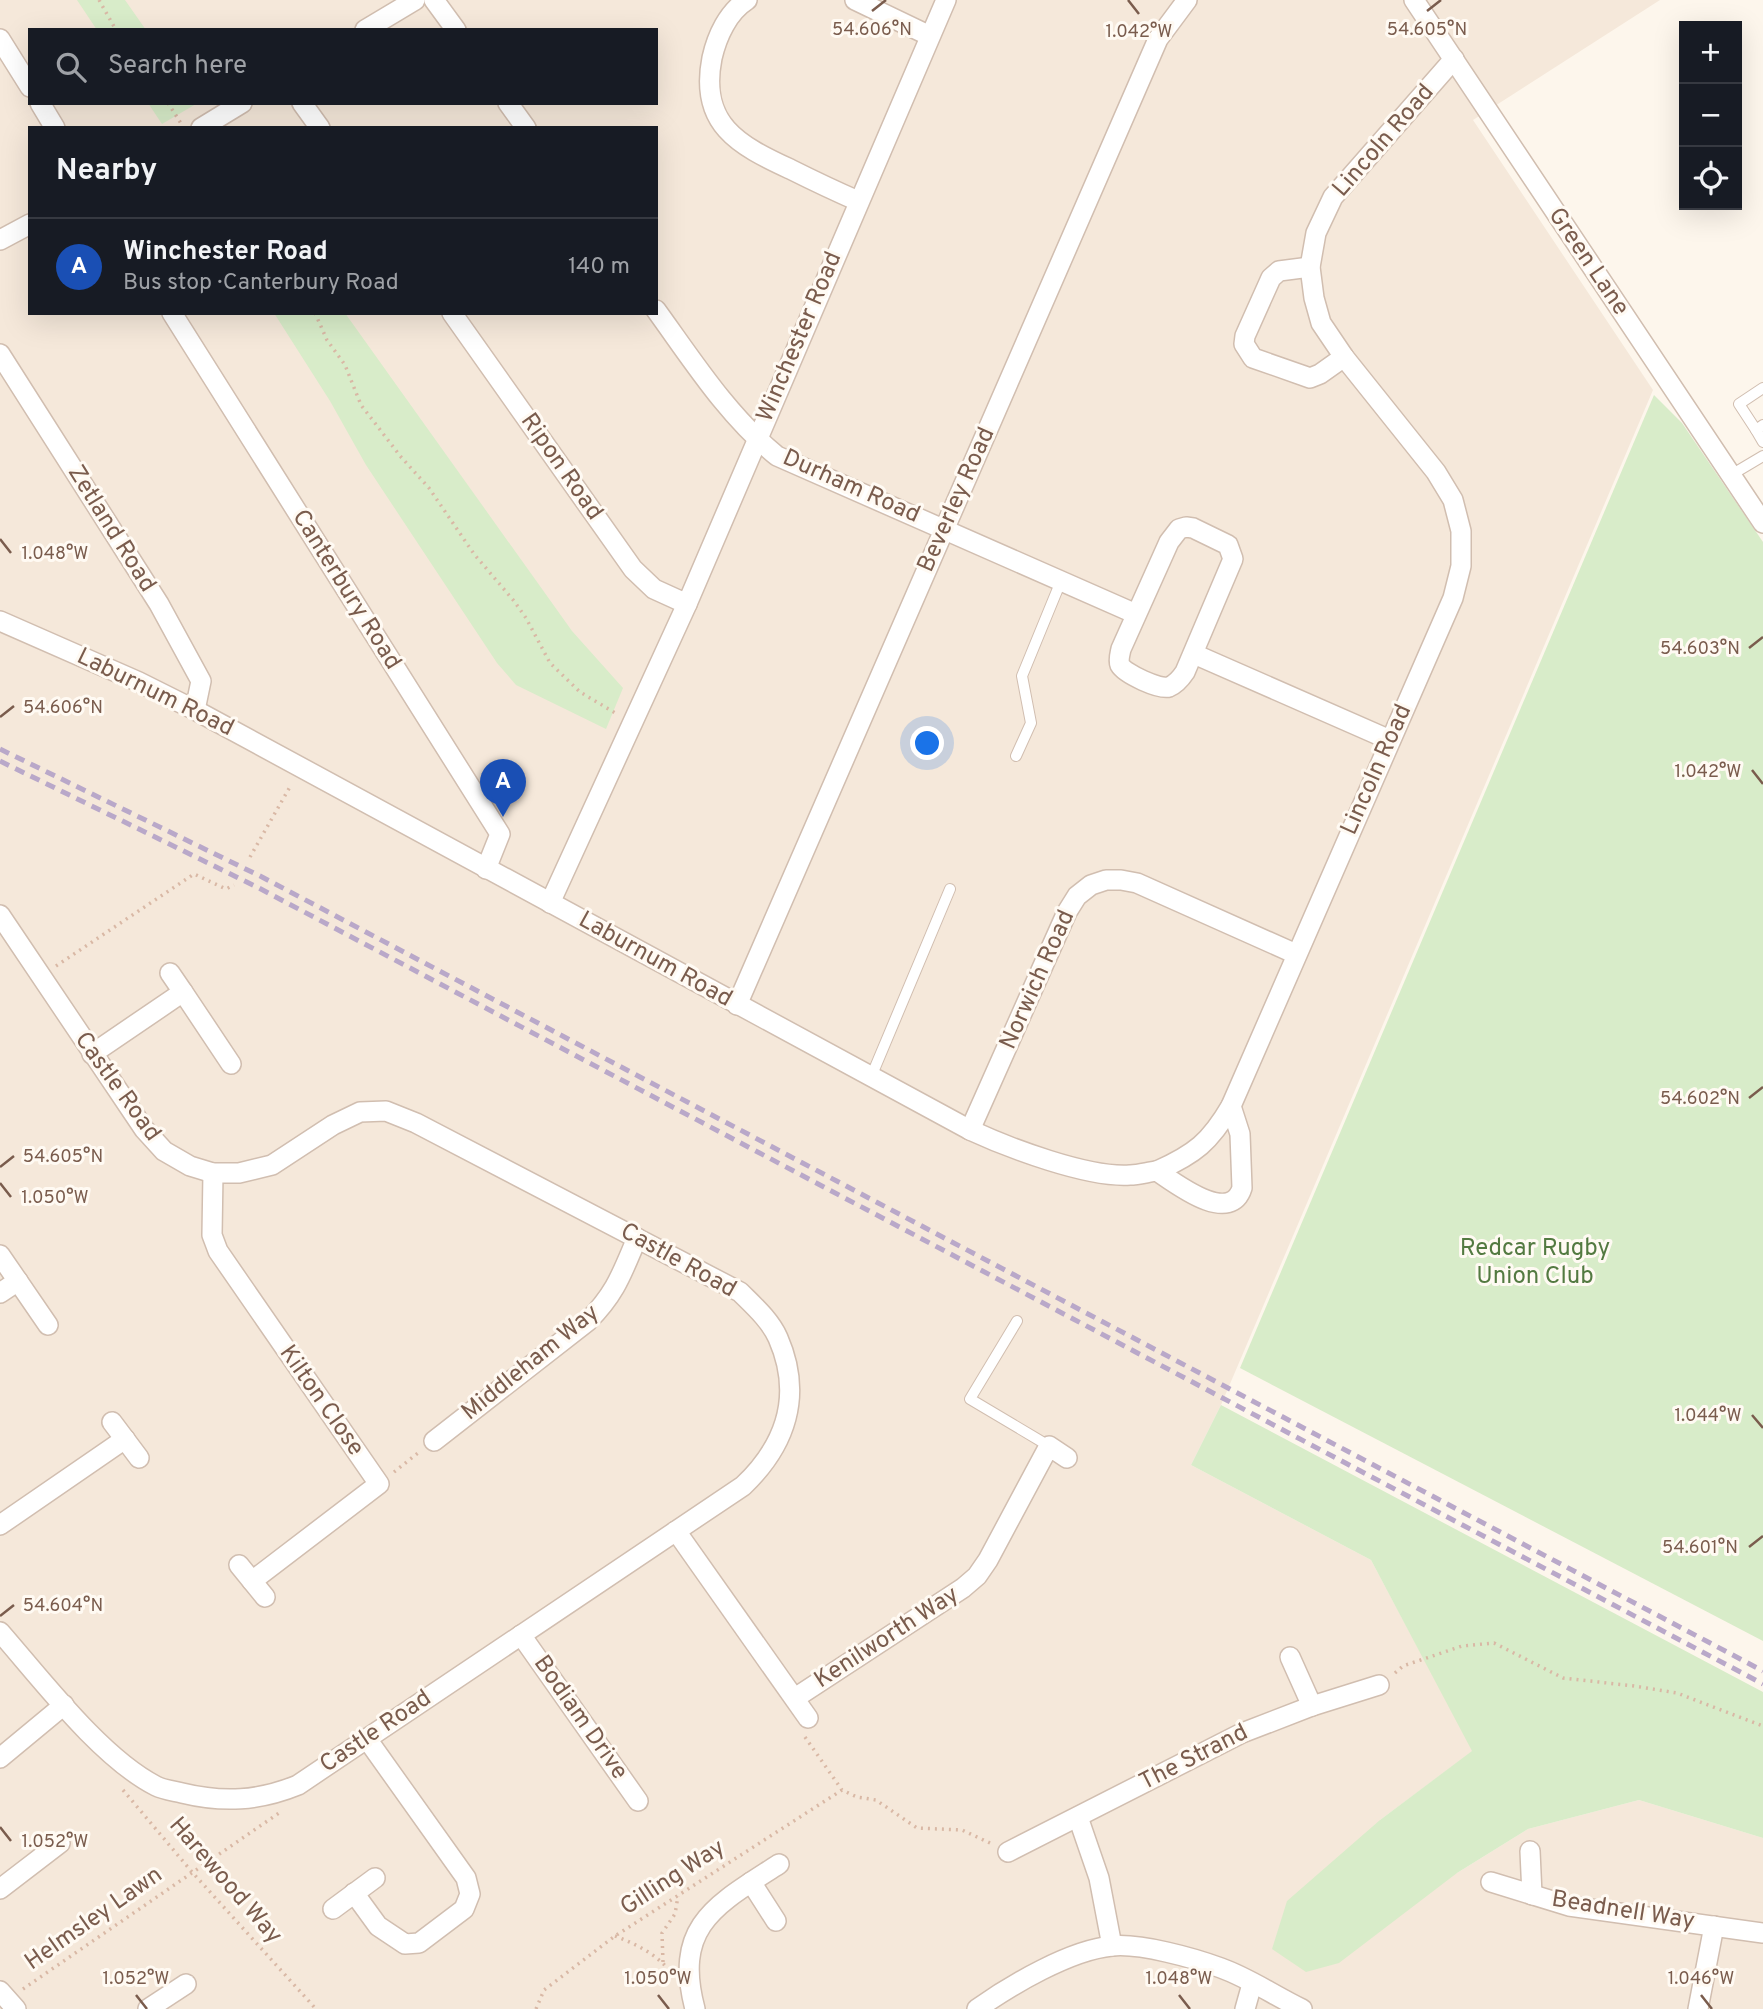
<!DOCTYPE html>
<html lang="en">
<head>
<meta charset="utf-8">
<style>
	body { margin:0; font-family:Overpass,sans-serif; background:#20242c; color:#f1f3f6 }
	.controls { position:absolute; right:21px; top:21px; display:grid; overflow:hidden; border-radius:0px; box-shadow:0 7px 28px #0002 }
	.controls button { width:63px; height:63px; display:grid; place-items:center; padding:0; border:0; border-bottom:2px solid #363941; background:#171b24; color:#f1f3f6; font:35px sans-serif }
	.you { position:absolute; left:928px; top:744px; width:24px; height:24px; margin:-18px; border:5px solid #fff; border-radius:50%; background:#1a73e8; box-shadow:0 0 0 10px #1a73e833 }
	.badge { display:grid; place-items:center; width:46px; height:46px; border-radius:50%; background:#0b8043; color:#fff; font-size:23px; font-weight:700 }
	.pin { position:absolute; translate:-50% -58px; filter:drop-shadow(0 2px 4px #0008) }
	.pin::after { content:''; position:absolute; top:37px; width:24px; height:21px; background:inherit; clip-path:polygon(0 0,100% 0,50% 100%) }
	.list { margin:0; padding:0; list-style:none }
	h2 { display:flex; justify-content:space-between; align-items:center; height:91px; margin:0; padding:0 28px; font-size:30px }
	h2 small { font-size:23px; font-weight:400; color:#9ea1a6 }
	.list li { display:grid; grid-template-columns:46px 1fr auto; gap:21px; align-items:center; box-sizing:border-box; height:98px; padding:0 28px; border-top:2px solid #363941 }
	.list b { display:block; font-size:26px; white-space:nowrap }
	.list p { margin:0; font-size:23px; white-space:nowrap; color:#9ea1a6 }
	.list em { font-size:23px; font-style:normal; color:#9ea1a6 }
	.icon { flex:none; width:38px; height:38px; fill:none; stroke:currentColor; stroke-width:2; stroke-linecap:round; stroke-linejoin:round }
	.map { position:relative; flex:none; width:1763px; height:2009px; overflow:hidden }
	.search { position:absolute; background:#171b24; box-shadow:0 7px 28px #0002; left:28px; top:28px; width:630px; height:77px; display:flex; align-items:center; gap:18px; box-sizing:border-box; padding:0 24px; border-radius:0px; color:#9ea1a6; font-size:26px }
	.panel { position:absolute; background:#171b24; box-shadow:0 7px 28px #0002; left:28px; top:126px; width:630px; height:189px; border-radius:0px }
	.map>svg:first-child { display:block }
</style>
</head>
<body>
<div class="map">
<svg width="1763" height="2009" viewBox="0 0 1763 2009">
	<rect width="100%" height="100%" fill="#fdf6ec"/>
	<path fill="#f5e8da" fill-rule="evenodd" d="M 0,0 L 1660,0 L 1473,120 L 1653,390 L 1221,1405 L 1191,1465 L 1371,1560 L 1473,1751 L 1380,1820 L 1457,1873 L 1528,1829 L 1639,1800 L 1763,1838 L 1763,2009 L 0,2009 ZM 30,30 L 656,30 L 656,103 L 30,103 ZM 30,128 L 656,128 L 656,313 L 30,313 Z"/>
	<g fill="#d8ecc9">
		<path d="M 77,0 L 125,0 L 146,30 L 97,30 Z"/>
		<path d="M 148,103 L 195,103 L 196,104 L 162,124 Z"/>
		<path d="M 274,313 L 345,313 L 572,631 L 623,688 L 606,729 L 516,685 L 497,663 L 366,465 L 330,401 Z"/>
		<path d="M 1654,395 L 1682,423 L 1763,542 L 1763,1641 L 1240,1368 Z"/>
		<path d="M 1221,1405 L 1763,1692 L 1763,1838 L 1639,1800 L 1528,1829 L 1457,1873 L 1339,1963 L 1306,1972 L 1272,1949 L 1287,1901 L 1380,1820 L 1472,1751 L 1371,1560 L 1191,1465 Z"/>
	</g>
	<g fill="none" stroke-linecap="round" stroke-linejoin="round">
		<g stroke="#d1beb0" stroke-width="12">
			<g id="lane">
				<path d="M 1763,388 L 1739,404 L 1756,430 L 1763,425"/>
				<path d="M 1756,430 L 1763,442"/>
				<path d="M 1731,475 L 1763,456"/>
				<path d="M 1016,756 L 1031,723 L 1022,676 L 1061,581"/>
				<path d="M 871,1077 L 950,889"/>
				<path d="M 1017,1321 L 970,1399 L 1049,1446"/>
			</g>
		</g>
		<g stroke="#d1beb0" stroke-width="22">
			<g id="street">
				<path d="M 434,0 L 456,30"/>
				<path d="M 747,0 C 728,12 717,36 712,58 C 699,124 738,145 790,169 C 812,180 835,191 858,201"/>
				<path d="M 855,0 L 930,36"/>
				<path d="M 1414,0 L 1763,523"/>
				<path d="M 365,30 L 415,0"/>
				<path d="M 0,39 L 30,87"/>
				<path d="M 40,103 L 55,128"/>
				<path d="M 302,103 L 320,128"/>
				<path d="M 508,103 L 526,128"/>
				<path d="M 201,128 L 242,103"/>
				<path d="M 0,240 L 30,224"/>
				<path d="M 1310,267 L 1279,271 L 1271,278 L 1245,336 L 1244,344 L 1253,358 L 1310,378 L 1320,374 L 1344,357"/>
				<path d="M 656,310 C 693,361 727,415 777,456 L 1136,614"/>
				<path d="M 172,313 L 500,834 L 486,869"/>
				<path d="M 452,313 L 633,569 L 654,589 L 687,604"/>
				<path d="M 0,354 L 159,604 L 201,681 L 195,710"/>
				<path d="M 1186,527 L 1193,528 L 1228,545 L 1233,559 L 1185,672 C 1181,678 1176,684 1169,687 C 1160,690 1125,674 1120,665 C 1118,660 1120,654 1121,649 L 1169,542 L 1179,529 Z"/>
				<path d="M 0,621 L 139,682 L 195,710 L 970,1130 C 1009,1148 1088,1178 1130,1175 C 1139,1175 1148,1172 1157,1171 C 1175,1183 1230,1226 1242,1188 L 1240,1134 L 1231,1106"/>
				<path d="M 1194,654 L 1390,740"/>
				<path d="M 550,903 L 687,604 L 946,0"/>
				<path d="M 0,915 L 144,1129 L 164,1151 L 190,1166 L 213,1173 L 239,1173 L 272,1165 L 333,1125 L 360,1112 L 386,1111 L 416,1123 L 740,1292 C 754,1306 770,1320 778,1338 C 803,1395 786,1445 743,1486 L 298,1785 C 259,1801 223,1803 182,1793 C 174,1791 164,1790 156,1786 C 101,1758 42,1680 0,1632"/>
				<path d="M 170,973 L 183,992"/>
				<path d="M 737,1005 L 1158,39 L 1187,0"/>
				<path d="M 92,1054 L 183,992 L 231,1064"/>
				<path d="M 970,1130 L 1067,912 L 1077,896 L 1091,885 L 1106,880 L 1121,880 L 1137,883 L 1296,954"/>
				<path d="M 1157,1171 C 1195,1154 1210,1142 1231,1106 L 1453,598 L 1461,566 L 1461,531 L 1453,500 L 1436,472 L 1344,357 L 1321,323 L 1314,298 L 1310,267 L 1316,233 L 1333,197 L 1454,59"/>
				<path d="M 213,1173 L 212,1235 L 218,1251 L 379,1484 L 252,1581"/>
				<path d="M 0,1255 L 48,1325"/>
				<path d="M 0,1293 L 18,1281"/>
				<path d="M 112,1422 L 139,1458"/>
				<path d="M 434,1441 L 588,1321 C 616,1293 622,1273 637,1238"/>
				<path d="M 0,1525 L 125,1439"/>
				<path d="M 676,1531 L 808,1718"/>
				<path d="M 239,1565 L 265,1597"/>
				<path d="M 521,1635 L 638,1801"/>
				<path d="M 1290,1657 L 1312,1706"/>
				<path d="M 795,1698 L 963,1588 L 977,1576 L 988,1560 L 1049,1446 L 1067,1458"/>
				<path d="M 0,1758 L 64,1705"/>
				<path d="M 1078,1817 L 1099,1878 L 1112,1946"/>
				<path d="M 1530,1851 L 1532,1895"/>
				<path d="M 1008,1852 L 1242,1733 L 1312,1706 L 1379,1685"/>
				<path d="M 751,1882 L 776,1921"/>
				<path d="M 1491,1882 L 1569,1906 L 1763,1933"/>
				<path d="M 0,1889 L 60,1843"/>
				<path d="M 354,1893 L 378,1926 L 405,1944 L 419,1943 L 464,1909 L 470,1894 L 466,1878 L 367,1739"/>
				<path d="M 333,1909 L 375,1878"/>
				<path d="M 0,1991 L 16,2009"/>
				<path d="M 148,2009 L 186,1984"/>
				<path d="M 695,2009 C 673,1925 716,1905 779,1864"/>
				<path d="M 977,2009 C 1011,1985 1070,1950 1112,1946 C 1140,1943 1194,1958 1221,1968 C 1249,1978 1275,1996 1302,2009"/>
				<path d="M 1245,2009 L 1252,1984"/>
				<path d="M 1698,2009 L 1714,1926"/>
			</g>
		</g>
		<g stroke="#d9b8a5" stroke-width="3.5" stroke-dasharray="2 5" stroke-linecap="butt">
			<path d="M 99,0 L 116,30"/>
			<path d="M 168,103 L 182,125"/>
			<path d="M 315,313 L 327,340 L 345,365 L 361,405 L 401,457 L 429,488 L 474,554 L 514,601 L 526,618 L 550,663 L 580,692 L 617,714"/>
			<path d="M 250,857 L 291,785"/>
			<path d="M 56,966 L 194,874 L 226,889 L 234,885"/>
			<path d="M 394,1472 L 418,1453"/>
			<path d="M 1395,1673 L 1403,1666 L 1462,1646 L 1494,1643 L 1563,1678 L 1634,1686 L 1677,1693 L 1763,1726"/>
			<path d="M 805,1737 L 842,1790 L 857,1797 L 876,1800 L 917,1828 L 962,1830 L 990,1843"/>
			<path d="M 123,1790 L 192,1872 L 316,2009"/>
			<path d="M 615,1936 C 636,1944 656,1954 670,1971"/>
			<path d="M 663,1962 L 662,1933 L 675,1914 L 678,1896"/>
			<path d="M 23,1989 L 279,1813"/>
			<path d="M 536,2009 L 544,1990 L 615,1936 L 842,1790"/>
		</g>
		<use href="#lane" stroke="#fff" stroke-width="10"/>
		<use href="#street" stroke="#fff" stroke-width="19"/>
		<g stroke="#b9a8c9" stroke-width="5" stroke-dasharray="10 7" stroke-linecap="butt">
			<path d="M 0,749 L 262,877 L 1763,1671"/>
			<path d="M 0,761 L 257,887 L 1763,1684"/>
		</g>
	</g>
	<path fill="none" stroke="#7a5c4d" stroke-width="2.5" d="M 1128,0 L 1139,14M 872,11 L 886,0M 1427,11 L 1441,0M 0,539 L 11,553M 1749,648 L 1763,637M 0,717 L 14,706M 1752,770 L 1763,784M 1749,1098 L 1763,1087M 0,1167 L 14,1156M 0,1183 L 11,1197M 1752,1415 L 1763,1428M 1749,1547 L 1763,1536M 0,1616 L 14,1605M 0,1827 L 11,1841M 136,1995 L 147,2009M 658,1995 L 669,2009M 1179,1995 L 1190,2009M 1701,1995 L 1712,2009"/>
	<g text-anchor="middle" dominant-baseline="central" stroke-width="6" stroke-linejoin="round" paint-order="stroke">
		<g font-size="24" fill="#7a5c4d" stroke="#fffaf3">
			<text transform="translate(1384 141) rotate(-49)">Lincoln Road</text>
			<text transform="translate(1588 262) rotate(56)">Green Lane</text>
			<text transform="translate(800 337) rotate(-67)">Winchester Road</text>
			<text transform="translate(561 467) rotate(55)">Ripon Road</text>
			<text transform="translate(851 487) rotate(24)">Durham Road</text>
			<text transform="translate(957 500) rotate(-66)">Beverley Road</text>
			<text transform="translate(111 529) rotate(58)">Zetland Road</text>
			<text transform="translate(346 590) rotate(58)">Canterbury Road</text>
			<text transform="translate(155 693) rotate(26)">Laburnum Road</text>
			<text transform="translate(1377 770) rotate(-66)">Lincoln Road</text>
			<text transform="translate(655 960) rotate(29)">Laburnum Road</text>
			<text transform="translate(1038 980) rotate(-66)">Norwich Road</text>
			<text transform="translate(117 1087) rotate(54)">Castle Road</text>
			<text transform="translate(678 1261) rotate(29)">Castle Road</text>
			<text transform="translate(531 1363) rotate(-39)">Middleham Way</text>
			<text transform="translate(321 1401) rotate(55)">Kilton Close</text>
			<text transform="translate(887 1638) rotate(-33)">Kenilworth Way</text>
			<text transform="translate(580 1718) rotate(55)">Bodiam Drive</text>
			<text transform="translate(376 1732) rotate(-34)">Castle Road</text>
			<text transform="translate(1194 1758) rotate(-27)">The Strand</text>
			<text transform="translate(673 1878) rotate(-33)">Gilling Way</text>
			<text transform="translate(225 1881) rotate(49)">Harewood Way</text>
			<text transform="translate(1623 1911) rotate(9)">Beadnell Way</text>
			<text transform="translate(94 1919) rotate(-35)">Helmsley Lawn</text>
		</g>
		<g font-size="24" fill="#537a41" stroke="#fffaf3">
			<text x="1535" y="1249">Redcar Rugby<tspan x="1535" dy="28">Union Club</tspan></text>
		</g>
	</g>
	<g font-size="18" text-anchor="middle" fill="#7a5c4d" stroke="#fffaf3" stroke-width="6" stroke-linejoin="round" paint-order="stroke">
		<text x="872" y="35">54.606°N</text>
		<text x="1427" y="35">54.605°N</text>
		<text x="1139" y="37">1.042°W</text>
		<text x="55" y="559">1.048°W</text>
		<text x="1700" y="654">54.603°N</text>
		<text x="63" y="713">54.606°N</text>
		<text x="1708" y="777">1.042°W</text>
		<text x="1700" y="1104">54.602°N</text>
		<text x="63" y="1162">54.605°N</text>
		<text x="55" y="1203">1.050°W</text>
		<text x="1708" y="1421">1.044°W</text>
		<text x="1700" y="1553">54.601°N</text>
		<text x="63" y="1611">54.604°N</text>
		<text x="55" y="1847">1.052°W</text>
		<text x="136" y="1984">1.052°W</text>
		<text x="658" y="1984">1.050°W</text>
		<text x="1179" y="1984">1.048°W</text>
		<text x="1701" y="1984">1.046°W</text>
	</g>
</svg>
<div class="controls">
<button>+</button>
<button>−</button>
<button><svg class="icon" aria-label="locate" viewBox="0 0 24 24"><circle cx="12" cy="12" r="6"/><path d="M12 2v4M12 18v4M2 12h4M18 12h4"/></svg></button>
</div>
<div class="you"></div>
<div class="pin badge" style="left:503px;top:817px;background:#1a4fb4">A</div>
<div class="search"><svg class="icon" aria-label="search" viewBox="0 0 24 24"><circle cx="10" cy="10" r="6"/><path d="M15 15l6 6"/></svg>Search here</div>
<section class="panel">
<h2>Nearby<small></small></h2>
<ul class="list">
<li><span class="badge" style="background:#1a4fb4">A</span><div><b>Winchester Road</b><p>Bus stop · Canterbury Road</p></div><em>140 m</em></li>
</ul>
</section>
</div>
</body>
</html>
